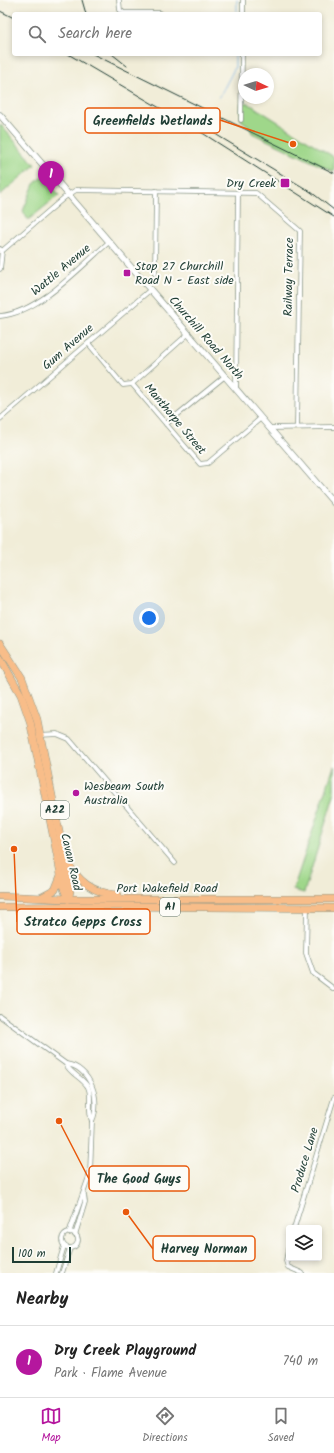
<!DOCTYPE html>
<html lang="en">
<head>
<meta charset="utf-8">
<style>
	body { margin:0; font-family:Kalam,sans-serif; background:#f2f2f2; color:#222 }
	.controls { position:absolute; right:12px; bottom:12px; display:grid; overflow:hidden; border-radius:4px; box-shadow:0 2px 6px #0003 }
	.controls button { width:36px; height:36px; display:grid; place-items:center; padding:0; border:0; border-bottom:1px solid #e0e0e0; background:#fff; color:#222; font:20px sans-serif }
	.compass { position:absolute; left:238px; top:68px; width:36px; height:36px; border-radius:50%; background:#fff; box-shadow:0 2px 6px #0003; rotate:94deg }
	.scale { position:absolute; left:12px; bottom:10px; width:59px; box-sizing:border-box; padding-left:4px; border:2px solid #1f3d34; border-top:0; font-size:11px; line-height:14px; white-space:nowrap; color:#1f3d34; -webkit-text-stroke:3px #fdfcf7; paint-order:stroke }
	.you { position:absolute; left:149px; top:618px; width:14px; height:14px; margin:-10px; border:3px solid #fff; border-radius:50%; background:#1a73e8; box-shadow:0 0 0 6px #1a73e833 }
	.badge { display:grid; place-items:center; width:26px; height:26px; border-radius:50%; background:#b5179e; color:#fff; font-size:13px; font-weight:700 }
	.pin { position:absolute; translate:-50% -33px; filter:drop-shadow(0 1px 2px #0008) }
	.pin::after { content:''; position:absolute; top:21px; width:14px; height:12px; background:inherit; clip-path:polygon(0 0,100% 0,50% 100%) }
	.list { margin:0; padding:0; list-style:none }
	h2 { display:flex; justify-content:space-between; align-items:center; height:52px; margin:0; padding:0 16px; font-size:17px }
	h2 small { font-size:13px; font-weight:400; color:#767676 }
	.list li { display:grid; grid-template-columns:26px 1fr auto; gap:12px; align-items:center; box-sizing:border-box; height:72px; padding:0 16px; border-top:1px solid #e0e0e0 }
	.list b { display:block; font-size:15px; white-space:nowrap }
	.list p { margin:0; font-size:13px; white-space:nowrap; color:#767676 }
	.list em { font-size:13px; font-style:normal; color:#767676 }
	.icon { flex:none; width:22px; height:22px; fill:none; stroke:currentColor; stroke-width:2; stroke-linecap:round; stroke-linejoin:round }
	.map { position:relative; flex:none; width:334px; height:1273px; overflow:hidden }
	.search { position:absolute; background:#fff; box-shadow:0 2px 6px #0003; left:12px; right:12px; top:12px; height:44px; display:flex; align-items:center; gap:10px; box-sizing:border-box; padding:0 14px; border-radius:4px; color:#767676; font-size:15px }
	.sheet { height:124px; background:#fff }
	nav { display:flex; justify-content:space-around; align-items:center; box-sizing:border-box; height:56px; border-top:1px solid #e0e0e0; background:#fff; font-size:11px; color:#767676 }
	nav a { display:grid; justify-items:center; gap:2px }
	nav .on { color:#b5179e }
	.map>svg:first-child { display:block }
</style>
</head>
<body>
<div class="map">
<svg width="334" height="1273" viewBox="0 0 334 1273">
	<rect width="100%" height="100%" fill="#fdfcf7"/>
	<filter id="ink" filterUnits="userSpaceOnUse"><feTurbulence type="fractalNoise" baseFrequency=".025" numOctaves="2"/><feDisplacementMap in="SourceGraphic" scale="8" xChannelSelector="R" yChannelSelector="G"/><feConvolveMatrix kernelMatrix="1 2 1 2 8 2 1 2 1" color-interpolation-filters="sRGB"/></filter>
	<filter id="wash" filterUnits="userSpaceOnUse"><feTurbulence type="fractalNoise" baseFrequency=".012" numOctaves="4" result="noise"/><feDisplacementMap in="SourceGraphic" scale="16" xChannelSelector="R" yChannelSelector="G"/><feGaussianBlur stdDeviation="0.9" result="paint"/><feColorMatrix in="noise" values="0 0 0 0 0 0 0 0 0 0 0 0 0 0 0 0 0 1.4 0 .05"/><feComposite in="paint" operator="in"/></filter>
	<g filter="url(#wash)">
		<rect width="100%" height="100%" fill="#f1edd8"/>
		<g fill="#9fd78a" stroke="#5f8a5f">
			<path d="M 241,103 L 248,103 L 334,157 L 334,172 L 252,133 L 249,126 L 241,120 Z"/>
			<path d="M 0,124 L 35,165 L 0,195 Z"/>
			<path d="M 43,176 L 59,195 L 28,220 L 23,211 L 34,184 Z"/>
			<path d="M 334,766 L 334,795 L 304,893 L 293,890 Z"/>
		</g>
		<g fill="none" stroke-linecap="round" stroke-linejoin="round">
			<g stroke="#6fabe0" stroke-width="1">
				<path d="M 237,14 L 237,0"/>
				<path d="M 219,98 L 235,67 L 235,54"/>
			</g>
		</g>
	</g>
	<g filter="url(#ink)">
		<g fill="none" stroke-linecap="round" stroke-linejoin="round">
			<g stroke="#889586" stroke-width="5.5">
				<g id="minor">
					<path d="M 119,0 L 120,10 L 124,13 L 160,13"/>
					<path d="M 243,14 L 243,0"/>
					<path d="M 241,120 L 242,54"/>
					<path d="M 0,249 L 2,251 L 65,197 L 76,190 L 256,193 L 300,231 L 297,427"/>
					<path d="M 0,269 L 2,251"/>
					<path d="M 155,274 L 156,191"/>
					<path d="M 0,316 C 39,313 80,267 109,242"/>
					<path d="M 88,343 L 123,385 L 132,384 L 188,334"/>
					<path d="M 132,384 L 200,464 L 208,463 L 261,418"/>
					<path d="M 236,389 L 238,193"/>
					<path d="M 0,419 L 150,290"/>
					<path d="M 166,424 L 225,376"/>
					<path d="M 269,428 L 334,427"/>
					<path d="M 39,735 L 57,734 L 69,739 L 175,863"/>
					<path d="M 307,908 L 306,953 L 313,973 L 334,989"/>
					<path d="M 0,1016 L 66,1064 C 90,1067 102,1100 92,1121 L 90,1174 L 69,1233"/>
					<path d="M 66,1064 C 70,1074 82,1077 88,1087 C 93,1097 87,1110 92,1121"/>
					<path d="M 294,1228 L 334,1098"/>
					<circle cx="70" cy="1240" r="8"/>
					<path d="M 75,1235 L 85,1202 L 84,1195"/>
					<path d="M 289,1245 L 286,1261 L 288,1267 L 302,1273"/>
					<path d="M 56,1273 L 64,1246"/>
					<path d="M 62,1273 L 70,1248"/>
				</g>
			</g>
			<g stroke="#889586" stroke-width="7">
				<path id="tertiary" d="M 0,115 L 334,503"/>
			</g>
			<g stroke="#889586" stroke-width="8">
				<g id="primary">
					<path d="M 0,644 L 22,678 L 37,719 L 69,882 L 70,892 L 68,899"/>
					<path d="M 0,658 L 21,695 L 30,721 L 64,889 L 68,899"/>
				</g>
			</g>
			<g stroke="#889586" stroke-width="8">
				<g id="trunk">
					<path d="M 65,859 C 78,881 92,893 118,895"/>
					<path d="M 0,896 L 68,899 L 334,899"/>
					<path d="M 42,897 L 55,890 L 61,875"/>
					<path d="M 0,907 L 98,906 L 334,908"/>
				</g>
			</g>
			<use href="#minor" stroke="#fff" stroke-width="4"/>
			<use href="#tertiary" stroke="#fff" stroke-width="5.5"/>
			<use href="#primary" stroke="#f8bd89" stroke-width="7"/>
			<use href="#trunk" stroke="#f8bd89" stroke-width="7"/>
			<g stroke="#1f3d34" stroke-width="1">
				<path d="M 82,0 L 86,14"/>
				<path d="M 0,11 L 14,18"/>
				<path d="M 68,54 L 204,134 L 334,217"/>
				<path d="M 93,54 L 334,173"/>
				<path d="M 112,54 L 127,66"/>
				<path d="M 182,114 L 311,192 L 334,210"/>
			</g>
		</g>
	</g>
	<g fill="#b5179e" stroke="#fdfcf7" stroke-width="1.5">
		<rect x="280" y="178" width="10" height="10" rx="2"/>
		<rect x="123" y="269" width="8" height="8" rx="2"/>
		<circle cx="76" cy="793" r="4"/>
	</g>
	<g text-anchor="middle" dominant-baseline="central" stroke-width="4" stroke-linejoin="round" paint-order="stroke">
		<g fill="#fdfcf7" stroke="#62766e" stroke-width="1">
			<rect x="41" y="801" width="28" height="18" rx="3"/>
			<rect x="160" y="898" width="20" height="18" rx="3"/>
		</g>
		<g font-size="11" font-weight="bold" fill="#1f3d34">
			<text x="55" y="810">A22</text>
			<text x="170" y="907">A1</text>
		</g>
		<g font-size="12" fill="#1f3d34" stroke="#fdfcf7" text-anchor="start">
			<text x="276" y="183" text-anchor="end">Dry Creek</text>
			<text x="135" y="266">Stop 27 Churchill<tspan x="135" dy="14">Road N - East side</tspan></text>
			<text x="84" y="786">Wesbeam South<tspan x="84" dy="14">Australia</tspan></text>
		</g>
		<g font-size="12" fill="#1f3d34" stroke="#fdfcf7">
			<text transform="translate(61 270) rotate(-40)">Wattle Avenue</text>
			<text transform="translate(289 277) rotate(-89)">Railway Terrace</text>
			<text transform="translate(206 338) rotate(49)">Churchill Road North</text>
			<text transform="translate(68 347) rotate(-41)">Gum Avenue</text>
			<text transform="translate(175 419) rotate(50)">Manthorpe Street</text>
			<text transform="translate(71 862) rotate(77)">Cavan Road</text>
			<text x="167" y="888">Port Wakefield Road</text>
			<text transform="translate(305 1160) rotate(-73)">Produce Lane</text>
		</g>
	</g>
	<path fill="none" stroke="#e8590c" stroke-width="1.5" d="M293 144L220 120M14 849L17 922M59 1121L89 1179M126 1212L153 1249"/>
	<g fill="#e8590c" stroke="#fdfcf7" stroke-width="1.5">
		<circle cx="293" cy="144" r="4"/>
		<circle cx="14" cy="849" r="4"/>
		<circle cx="59" cy="1121" r="4"/>
		<circle cx="126" cy="1212" r="4"/>
	</g>
	<g fill="#fdfcf7" stroke="#e8590c" stroke-width="1.5">
		<rect x="85" y="108" width="135" height="25" rx="4"/>
		<rect x="17" y="909" width="133" height="25" rx="4"/>
		<rect x="89" y="1166" width="100" height="25" rx="4"/>
		<rect x="153" y="1236" width="102" height="25" rx="4"/>
	</g>
	<g font-size="13" text-anchor="middle" font-weight="bold" fill="#1f3d34">
		<text x="153" y="125">Greenfields Wetlands</text>
		<text x="83" y="926">Stratco Gepps Cross</text>
		<text x="139" y="1183">The Good Guys</text>
		<text x="204" y="1253">Harvey Norman</text>
	</g>
</svg>
<div class="controls">
<button><svg class="icon" aria-label="layers" viewBox="0 0 24 24"><path d="M12 4l9 5-9 5-9-5zM3 14l9 5 9-5"/></svg></button>
</div>
<svg class="compass" viewBox="-18 -18 36 36"><path d="M0-13l5 13h-10z" fill="#e53935"/><path d="M0 13l5-13h-10z" fill="#767676"/></svg>
<div class="scale">100 m</div>
<div class="you"></div>
<div class="pin badge" style="left:51px;top:194px">1</div>
<div class="search"><svg class="icon" aria-label="search" viewBox="0 0 24 24"><circle cx="10" cy="10" r="6"/><path d="M15 15l6 6"/></svg>Search here</div>
</div>
<section class="sheet">
<h2>Nearby<small></small></h2>
<ul class="list">
<li><span class="badge">1</span><div><b>Dry Creek Playground</b><p>Park · Flame Avenue</p></div><em>740 m</em></li>
</ul>
</section>
<nav>
<a class="on"><svg class="icon" aria-label="map" viewBox="0 0 24 24"><path d="M3 6l6-2 6 2 6-2v14l-6 2-6-2-6 2zM9 4v14M15 6v14"/></svg>Map</a>
<a><svg class="icon" aria-label="directions" viewBox="0 0 24 24"><path d="M12 3l9 9-9 9-9-9zM9 14v-3h6M13 9l2 2-2 2"/></svg>Directions</a>
<a><svg class="icon" aria-label="saved" viewBox="0 0 24 24"><path d="M7 4h10v16l-5-4-5 4z"/></svg>Saved</a>
</nav>
</body>
</html>
